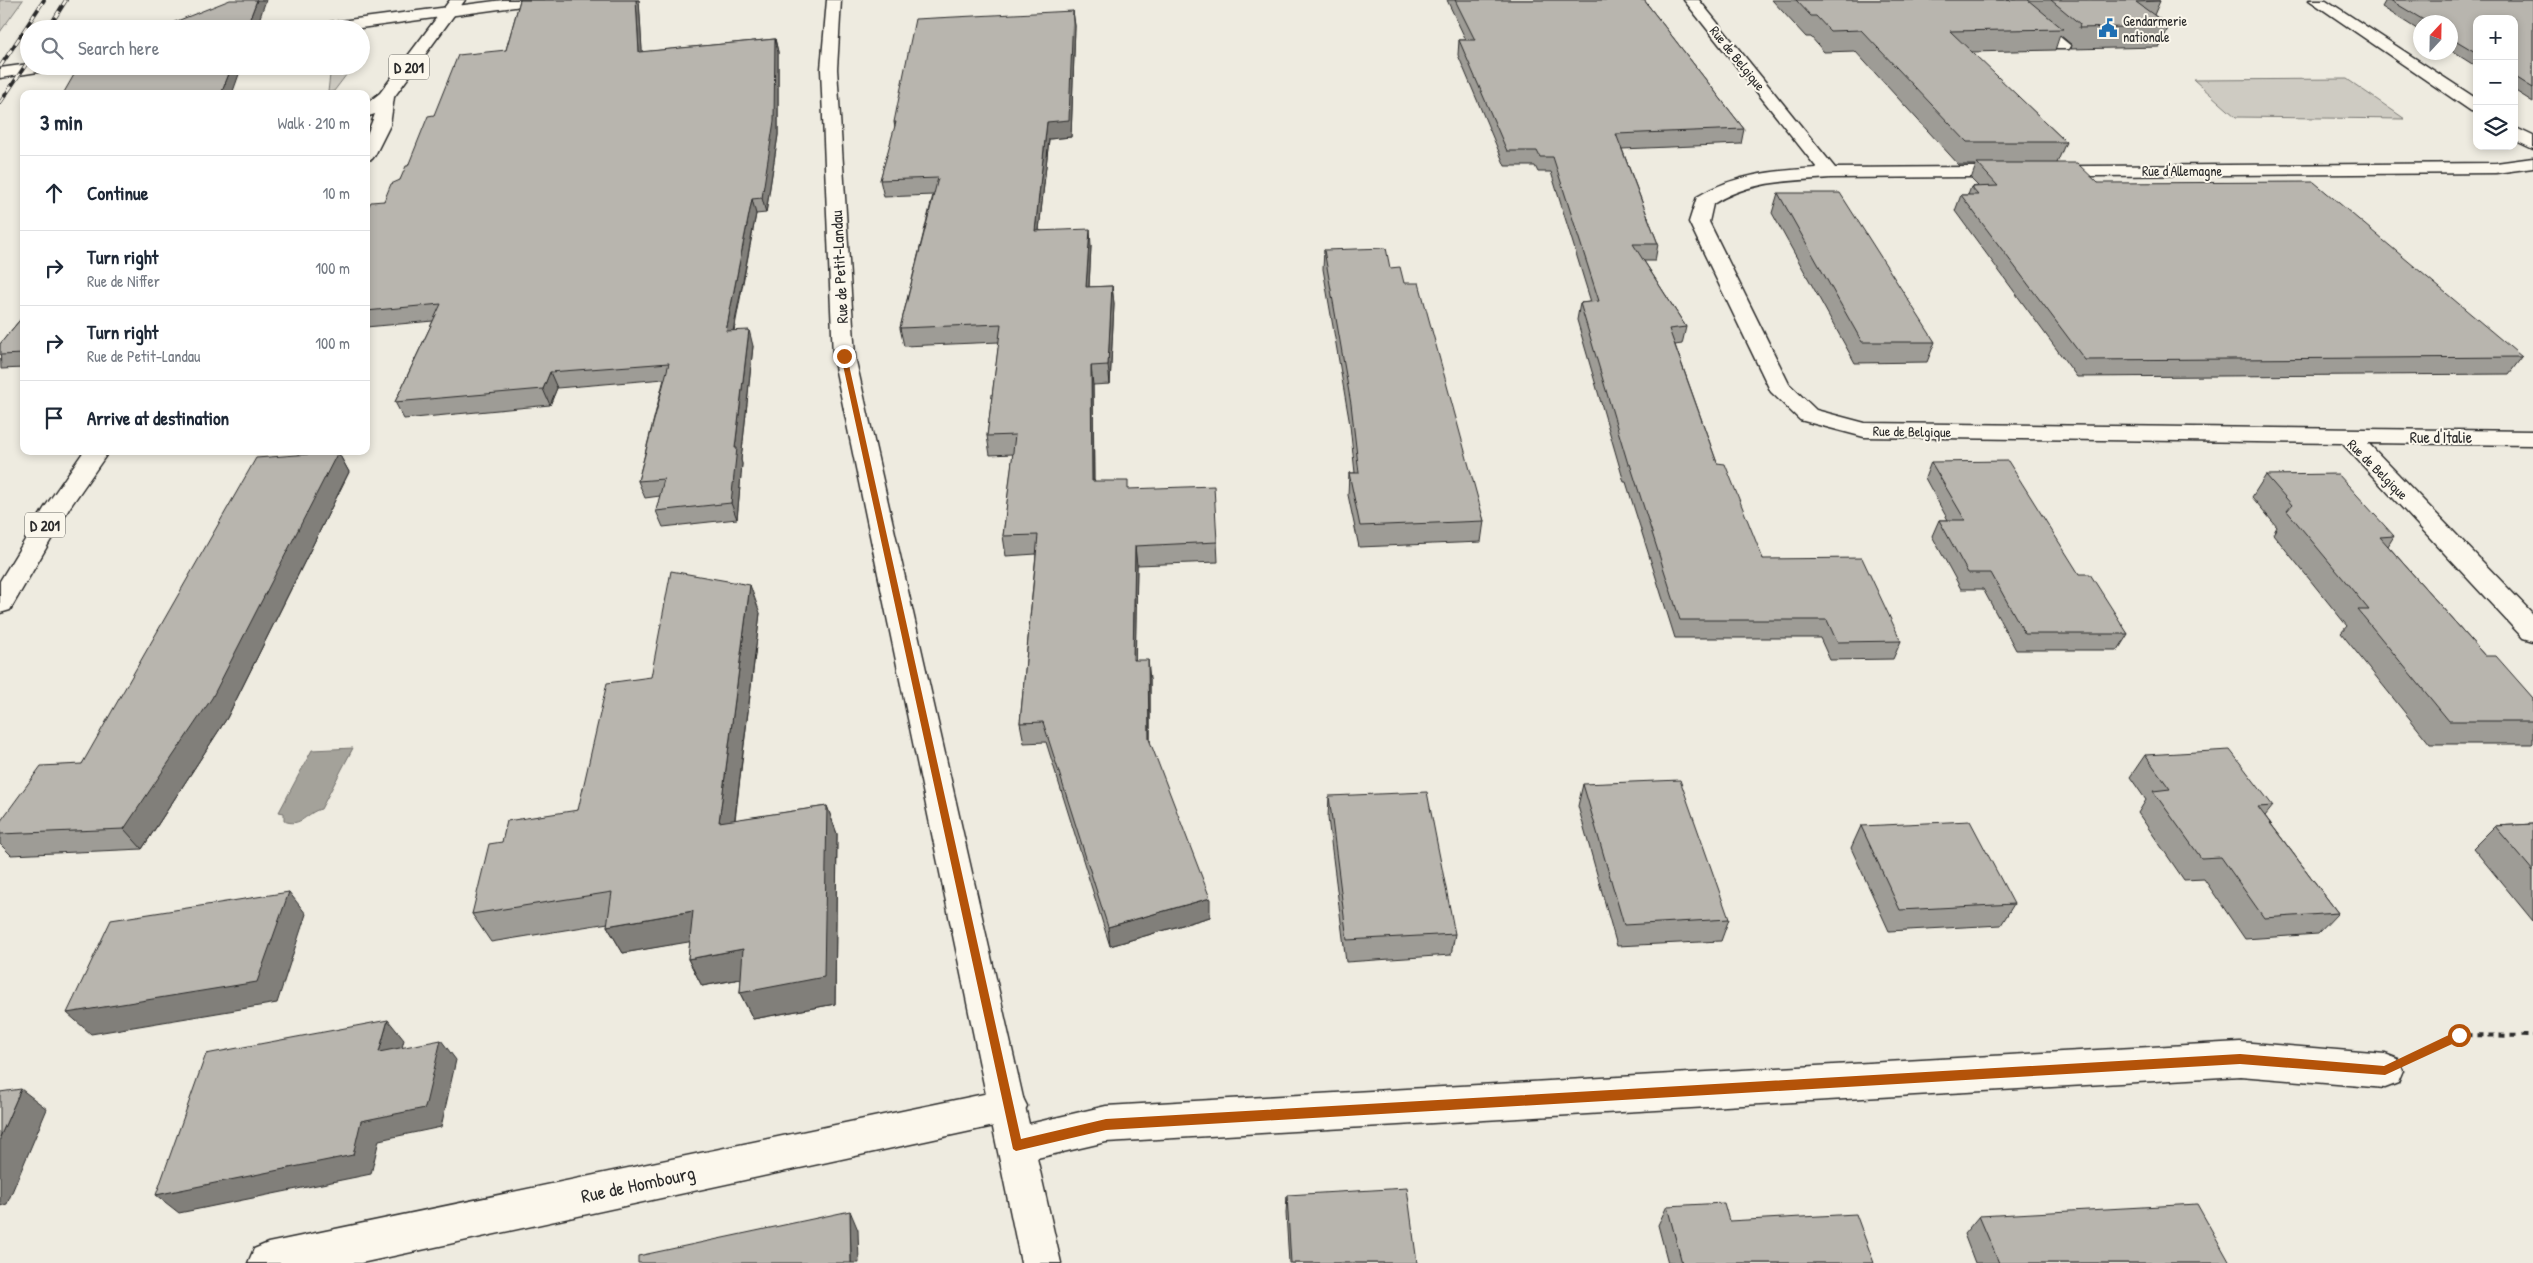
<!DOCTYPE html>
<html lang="en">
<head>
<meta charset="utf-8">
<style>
	body { margin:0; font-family:"Patrick Hand",sans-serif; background:#f2f2f3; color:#1f2937 }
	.controls { position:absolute; right:15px; top:15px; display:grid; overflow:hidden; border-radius:10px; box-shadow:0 2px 8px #0003 }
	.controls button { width:45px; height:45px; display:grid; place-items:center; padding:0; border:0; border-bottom:1px solid #e0e1e3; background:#fff; color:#1f2937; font:25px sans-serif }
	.compass { position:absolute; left:2413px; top:15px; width:45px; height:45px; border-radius:50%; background:#fff; box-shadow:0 2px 8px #0003; rotate:22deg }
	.stop { position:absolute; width:15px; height:15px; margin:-11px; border:4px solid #b45309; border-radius:50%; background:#fff }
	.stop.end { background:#b45309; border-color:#fff; box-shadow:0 1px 5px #0008 }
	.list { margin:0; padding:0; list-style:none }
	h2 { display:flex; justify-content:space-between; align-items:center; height:65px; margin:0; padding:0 20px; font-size:21px }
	h2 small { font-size:16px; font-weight:400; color:#747a83 }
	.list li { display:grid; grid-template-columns:32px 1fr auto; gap:15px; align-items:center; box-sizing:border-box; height:75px; padding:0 20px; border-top:1px solid #e0e1e3 }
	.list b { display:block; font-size:19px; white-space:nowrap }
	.list p { margin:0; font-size:16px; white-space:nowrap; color:#747a83 }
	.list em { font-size:16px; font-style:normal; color:#747a83 }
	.icon { flex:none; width:28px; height:28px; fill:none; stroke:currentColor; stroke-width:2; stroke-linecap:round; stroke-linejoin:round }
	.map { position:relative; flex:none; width:2533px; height:1263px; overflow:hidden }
	.search { position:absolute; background:#fff; box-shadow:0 2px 8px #0003; left:20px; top:20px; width:350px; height:55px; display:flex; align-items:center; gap:12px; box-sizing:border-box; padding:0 18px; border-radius:28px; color:#747a83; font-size:19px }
	.panel { position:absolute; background:#fff; box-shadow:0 2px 8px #0003; left:20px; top:90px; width:350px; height:365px; border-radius:10px }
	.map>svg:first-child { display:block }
</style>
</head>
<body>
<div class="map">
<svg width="2533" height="1263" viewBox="0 0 2533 1263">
	<rect width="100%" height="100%" fill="#eeebe0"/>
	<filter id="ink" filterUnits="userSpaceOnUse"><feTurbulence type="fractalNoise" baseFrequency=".02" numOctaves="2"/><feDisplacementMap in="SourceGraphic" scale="10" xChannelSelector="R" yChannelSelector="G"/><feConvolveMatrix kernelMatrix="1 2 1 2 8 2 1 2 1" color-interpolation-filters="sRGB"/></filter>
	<g filter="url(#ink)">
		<g fill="#cecbc2" stroke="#7c7b76">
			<path d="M 0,0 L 23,0 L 0,32 Z"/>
			<path d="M 331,66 L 353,66 L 334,91 L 328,92 Z"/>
			<path d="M 2347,79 L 2405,119 L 2236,117 L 2194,80 Z"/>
		</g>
		<path fill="#a4a29a" stroke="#74726e" d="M 353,748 L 321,809 C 307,812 301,828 284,821 L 284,813 L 279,812 L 312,750 Z"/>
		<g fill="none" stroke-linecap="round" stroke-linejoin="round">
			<g stroke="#2b2b2b" stroke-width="3">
				<g id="service">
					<path d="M 1999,0 L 2015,0 L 2071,46 L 2069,49 L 2057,49 Z"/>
					<path d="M 1008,1089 L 1021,1094 L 1027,1106 L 1021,1118 L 1008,1123 L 361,1263 L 248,1263 L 254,1249 L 268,1243 Z"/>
				</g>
			</g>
			<g stroke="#2b2b2b" stroke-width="3">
				<g id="minor">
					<path d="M 503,0 L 543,0 L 536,4 L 353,29 L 310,29 L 317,24 Z"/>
					<path d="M 827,0 L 841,0 L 837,69 L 855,357 L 1029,1124 L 1106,1106 L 2240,1042 L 2385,1054 L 2398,1059 L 2403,1071 L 2398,1083 L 2385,1088 L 2240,1076 L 1106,1142 L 1037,1158 L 1061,1263 L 1021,1263 L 833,357 L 821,69 Z"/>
					<path d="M 1684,0 L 1699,0 L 1835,168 L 2496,163 L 2533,158 L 2533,168 L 2496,173 L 1830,178 C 1789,181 1749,181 1713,204 L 1709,222 L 1789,384 L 1816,410 L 1865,423 L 2533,431 L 2533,445 L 2368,443 L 2533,614 L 2533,641 L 2523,638 L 2342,443 L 1864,437 L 1800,420 L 1771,392 L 1689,222 L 1697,197 C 1734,174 1774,171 1817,168 Z"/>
					<path d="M 2309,0 L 2326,0 L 2477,99 L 2477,112 L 2471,111 Z"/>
					<path d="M 29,64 L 29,66 L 52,66 L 44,71 L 0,78 L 0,68 Z"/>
					<path d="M 2514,127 L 2533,136 L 2533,149 L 2514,140 Z"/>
				</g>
			</g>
			<g stroke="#2b2b2b" stroke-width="3">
				<g id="primary">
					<path d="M 450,0 L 465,0 L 394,97 L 390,125 L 375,155 L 372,159 L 366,160 L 366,137 L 375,114 L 366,117 L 366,104 L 380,93 Z"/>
					<path d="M 84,451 L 109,451 L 70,507 L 10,610 L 0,613 L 0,581 L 45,507 Z"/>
				</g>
			</g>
			<path stroke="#2b2b2b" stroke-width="4" stroke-dasharray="6 5" stroke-linecap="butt" d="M 2436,1046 L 2459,1035 L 2533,1036"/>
			<use href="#service" fill="#fbf7ec" fill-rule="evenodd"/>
			<use href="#minor" fill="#fbf7ec" fill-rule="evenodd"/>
			<use href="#primary" fill="#fbf7ec" fill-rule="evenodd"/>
			<g stroke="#2b2b2b" stroke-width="4">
				<g id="rail">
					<path d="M 48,29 L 66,0"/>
					<path d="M 0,67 L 44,0"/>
					<path d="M 0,103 L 29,60"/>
				</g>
			</g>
			<use href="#rail" stroke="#fbf7ec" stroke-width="2.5" stroke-dasharray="7" stroke-linecap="butt"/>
		</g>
		<g fill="#9e9c96" stroke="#2b2b2b">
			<path d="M 520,0 L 639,0 L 642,52 L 775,39 L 778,52 L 778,135 L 766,213 L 756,214 L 734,331 L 753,346 L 741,460 L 742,464 L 737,519 L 663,527 L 656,511 L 660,496 L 645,498 L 638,481 L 664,379 L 557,388 L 550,405 L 404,419 L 395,402 L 433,321 L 366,327 L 366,211 L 384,201 L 400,180 L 408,166 L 434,115 L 506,50 Z"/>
			<path d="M 1447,0 L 1644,0 L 1744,129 L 1741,144 L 1622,149 L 1658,244 L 1655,261 L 1644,261 L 1686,327 L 1682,344 L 1675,345 L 1717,463 L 1763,559 L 1901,641 L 1893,659 L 1830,660 L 1820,638 L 1675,638 L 1626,482 L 1624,482 L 1577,320 L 1580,303 L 1591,302 L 1551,172 L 1538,172 L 1535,166 L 1505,166 L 1458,55 L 1459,40 L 1466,40 Z"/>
			<path d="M 1772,0 L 2158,0 L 2160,1 L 2154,15 L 2169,26 L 2160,47 L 2071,49 L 2072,45 L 2060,35 L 2055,50 L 1971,52 L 2066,142 L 2057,163 L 2098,183 L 2522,357 L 2509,374 L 2077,377 L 1955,211 L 1961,195 L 1968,195 L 1971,187 L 1978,186 L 1971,179 L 1976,165 L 1959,165 L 1855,51 L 1824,52 L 1811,37 L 1806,37 Z"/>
			<path d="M 2386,0 L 2533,0 L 2533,102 L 2514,90 L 2514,19 L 2477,19 L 2477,67 L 2450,50 L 2450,22 L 2420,22 L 2420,31 L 2382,7 Z"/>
			<path d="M 1073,11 L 1075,26 L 1071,137 L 1049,139 L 1039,230 L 1091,246 L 1089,287 L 1112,286 L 1114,304 L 1110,384 L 1093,385 L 1094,481 L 1128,489 L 1217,542 L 1218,562 L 1137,565 L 1135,660 L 1150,679 L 1150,743 L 1210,917 L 1110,946 L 1046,742 L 1024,743 L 1020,723 L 1036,554 L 1006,556 L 1003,536 L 1013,454 L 990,455 L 987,436 L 999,342 L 904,346 L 900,328 L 933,195 L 884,197 L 880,180 L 895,128 L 894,122 Z"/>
			<path d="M 1778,193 L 1935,342 L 1927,362 L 1855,363 L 1772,213 Z"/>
			<path d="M 1324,250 L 1390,268 L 1404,283 L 1484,521 L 1481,542 L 1359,547 L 1348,495 L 1349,473 L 1355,473 L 1350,425 L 1323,269 Z"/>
			<path d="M 24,315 L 24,368 L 1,369 L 0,344 Z"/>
			<path d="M 338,452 L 349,472 L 227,718 L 142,849 L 11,855 L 0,844 L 0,822 L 82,764 Z"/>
			<path d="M 1931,462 L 2079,574 L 2128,634 L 2118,650 L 2016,650 L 1983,589 L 1961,589 L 1932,536 L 1939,520 L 1948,520 L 1925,478 Z"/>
			<path d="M 2266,475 L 2394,536 L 2388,546 L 2485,656 L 2533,698 L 2533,743 L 2532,744 L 2430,744 L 2341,633 L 2347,626 L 2273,534 L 2277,527 L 2252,497 Z"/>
			<path d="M 760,613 L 735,820 L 827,806 L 837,834 L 835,1004 L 753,1019 L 740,993 L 741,979 L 702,986 L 688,959 L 690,941 L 623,953 L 607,926 L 608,923 L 491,942 L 472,914 L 502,842 L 578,810 L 651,677 Z"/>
			<path d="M 2145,755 L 2273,806 L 2265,816 L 2338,913 L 2318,934 L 2245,939 L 2204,879 L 2184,880 L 2138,813 L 2146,800 L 2130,777 Z"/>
			<path d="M 1583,784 L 1729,919 L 1721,941 L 1617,946 L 1578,806 Z"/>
			<path d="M 1329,796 L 1455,934 L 1451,955 L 1346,962 L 1328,818 Z"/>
			<path d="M 2533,824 L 2533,921 L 2473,848 L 2495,826 Z"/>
			<path d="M 1861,826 L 2014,904 L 2001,925 L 1889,931 L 1851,848 Z"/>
			<path d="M 1287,1195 L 1417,1263 L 1289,1263 L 1286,1213 Z"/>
			<path d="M 1667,1206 L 1729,1221 L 1874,1263 L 1668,1263 L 1658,1225 Z"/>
			<path d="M 1979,1216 L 2230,1263 L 1975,1263 L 1964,1234 Z"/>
		</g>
		<g fill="#817f7a" stroke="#2b2b2b">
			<path d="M 257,0 L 266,0 L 256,29 L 246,29 Z"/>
			<path d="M 636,0 L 639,0 L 643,66 L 639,52 Z"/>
			<path d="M 1073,11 L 1075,26 L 1071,137 L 1049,139 L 1037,248 L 1035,231 L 1047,122 Z"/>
			<path d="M 775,39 L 778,52 L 778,135 L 766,213 L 762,198 Z"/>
			<path d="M 232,66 L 242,66 L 232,94 L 221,94 Z"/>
			<path d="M 752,199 L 756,214 L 730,347 L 726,331 Z"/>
			<path d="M 1090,229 L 1091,246 L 1088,305 L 1086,287 Z"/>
			<path d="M 1112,286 L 1114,304 L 1110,384 L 1108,365 Z"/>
			<path d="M 749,330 L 753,346 L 741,460 L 742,464 L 737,519 L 731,503 L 735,448 Z"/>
			<path d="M 1091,366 L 1093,385 L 1094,500 L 1092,481 Z"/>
			<path d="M 550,372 L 557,388 L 550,405 L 543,389 Z"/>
			<path d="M 338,452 L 349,472 L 227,718 L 142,849 L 124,829 Z"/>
			<path d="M 1135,546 L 1137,565 L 1135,680 L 1133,660 Z"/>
			<path d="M 750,585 L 760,613 L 731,850 L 719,822 Z"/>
			<path d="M 1148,660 L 1150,679 L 1150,758 L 1149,739 Z"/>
			<path d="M 827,806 L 837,834 L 835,1004 L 753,1019 L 740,993 Z"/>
			<path d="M 289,892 L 306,914 L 277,1003 L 91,1034 L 67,1013 Z"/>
			<path d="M 1210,898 L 1210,917 L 1110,946 L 1108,927 Z"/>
			<path d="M 693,911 L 706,939 L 623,953 L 607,926 Z"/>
			<path d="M 743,949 L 756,976 L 702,986 L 688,959 Z"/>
			<path d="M 388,1020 L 404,1040 L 396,1071 L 379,1052 Z"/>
			<path d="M 441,1040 L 456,1060 L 441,1127 L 379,1140 L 371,1174 L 179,1213 L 156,1195 L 361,1121 Z"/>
			<path d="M 21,1089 L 47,1109 L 7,1204 L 0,1206 L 0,1137 Z"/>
			<path d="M 850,1211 L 858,1230 L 859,1263 L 851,1263 Z"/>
		</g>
		<g fill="#b8b5ae" stroke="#2b2b2b">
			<path d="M 230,0 L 257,0 L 246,29 L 157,29 Z"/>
			<path d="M 520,0 L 636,0 L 639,52 L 775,39 L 774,121 L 762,198 L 752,199 L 726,331 L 749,330 L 735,448 L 737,448 L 731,503 L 656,511 L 664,479 L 638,481 L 669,363 L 550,372 L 543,389 L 395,402 L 441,304 L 366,311 L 366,211 L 371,202 L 384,201 L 391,184 L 400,180 L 406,166 L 408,166 L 428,116 L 434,115 L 458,55 L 506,50 Z"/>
			<path d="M 1455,0 L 1644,0 L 1744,129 L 1616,134 L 1658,244 L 1633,244 L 1686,327 L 1669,329 L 1717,463 L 1725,464 L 1763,559 L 1862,558 L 1901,641 L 1837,642 L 1827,620 L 1680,620 L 1630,464 L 1628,464 L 1580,303 L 1599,301 L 1553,157 L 1540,157 L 1537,151 L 1507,151 L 1459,40 L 1475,40 Z"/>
			<path d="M 1796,0 L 2028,0 L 2063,29 L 1950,31 L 2066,142 L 1967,142 L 1861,30 L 1830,31 L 1816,16 L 1811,16 Z"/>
			<path d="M 2051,0 L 2158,0 L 2160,1 L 2136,2 L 2169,26 L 2079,28 L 2080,24 Z"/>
			<path d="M 2390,0 L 2533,0 L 2533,88 L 2514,76 L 2514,19 L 2477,19 L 2477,53 L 2450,37 L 2450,22 L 2427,22 Z"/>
			<path d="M 1073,11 L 1069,120 L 1047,122 L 1035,231 L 1090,229 L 1086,287 L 1112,286 L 1108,365 L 1091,366 L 1092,481 L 1128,481 L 1128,489 L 1214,486 L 1217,542 L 1135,546 L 1133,660 L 1148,660 L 1149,739 L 1210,898 L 1108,927 L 1043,722 L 1020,723 L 1038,535 L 1003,536 L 1015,435 L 987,436 L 1001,324 L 900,328 L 938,178 L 880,180 L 896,122 L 894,122 L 915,19 Z"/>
			<path d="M 79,66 L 232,66 L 221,94 L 63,94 Z"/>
			<path d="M 1977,163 L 2077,163 L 2098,183 L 2314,182 L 2522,357 L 2085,360 L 1961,195 L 1978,195 L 1971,187 L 1998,186 Z"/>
			<path d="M 1778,193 L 1840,193 L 1935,342 L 1862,342 Z"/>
			<path d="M 1386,248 L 1390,268 L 1400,267 L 1404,283 L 1419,283 L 1484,521 L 1360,526 L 1349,473 L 1359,473 L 1351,404 L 1324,250 Z"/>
			<path d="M 24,315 L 24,354 L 0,355 L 0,344 Z"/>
			<path d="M 338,452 L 212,698 L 124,829 L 0,834 L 0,822 L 41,766 L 82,764 L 256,458 Z"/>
			<path d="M 2008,461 L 2079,574 L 2090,574 L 2128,634 L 2025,634 L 1991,573 L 1968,573 L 1939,520 L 1965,520 L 1931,462 Z"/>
			<path d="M 2338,474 L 2394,536 L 2380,537 L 2485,656 L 2496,656 L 2533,698 L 2533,721 L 2449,721 L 2358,610 L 2369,610 L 2287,511 L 2292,505 L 2266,475 Z"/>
			<path d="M 671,571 L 750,585 L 719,822 L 827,806 L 824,977 L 740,993 L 743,949 L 688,959 L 693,911 L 607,926 L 612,892 L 472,914 L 489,844 L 502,842 L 507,821 L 578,810 L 607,683 L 651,677 Z"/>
			<path d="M 2230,750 L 2273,806 L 2258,807 L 2338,913 L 2264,918 L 2221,857 L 2201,858 L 2153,791 L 2170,789 L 2145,755 Z"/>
			<path d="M 1680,780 L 1729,919 L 1624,925 L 1583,784 Z"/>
			<path d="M 1427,792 L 1455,934 L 1347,940 L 1329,796 Z"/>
			<path d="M 1970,821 L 2014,904 L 1900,910 L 1861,826 Z"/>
			<path d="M 2533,824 L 2533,871 L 2495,826 Z"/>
			<path d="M 289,892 L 257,982 L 67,1013 L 111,920 Z"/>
			<path d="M 388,1020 L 379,1052 L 441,1040 L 425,1108 L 361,1121 L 353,1155 L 156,1195 L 206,1054 Z"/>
			<path d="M 21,1089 L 0,1137 L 0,1092 Z"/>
			<path d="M 1407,1188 L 1417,1263 L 1291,1263 L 1287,1195 Z"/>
			<path d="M 1724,1203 L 1729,1221 L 1856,1214 L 1874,1263 L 1682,1263 L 1667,1206 Z"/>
			<path d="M 2197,1204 L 2230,1263 L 1999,1263 L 1979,1216 Z"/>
			<path d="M 850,1211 L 851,1263 L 638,1263 L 638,1256 Z"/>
		</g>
	</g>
	<path fill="#b45309" d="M 844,355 L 847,356 L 1021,1139 L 1106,1119 L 2240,1054 L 2384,1066 L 2455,1032 L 2463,1032 L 2464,1035 L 2463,1039 L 2385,1075 L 2240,1064 L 1106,1130 L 1016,1151 L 1013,1149 L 841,356 Z"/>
	<defs>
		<g id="civic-bare" transform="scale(1.5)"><path d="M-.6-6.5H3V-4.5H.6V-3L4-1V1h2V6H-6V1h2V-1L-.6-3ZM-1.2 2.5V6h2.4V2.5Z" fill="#1f6fb2" stroke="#fbf7ec" stroke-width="2.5" paint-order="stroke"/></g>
	</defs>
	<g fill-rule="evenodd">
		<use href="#civic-bare" x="2108" y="28"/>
	</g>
	<g text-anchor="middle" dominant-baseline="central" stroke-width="4" stroke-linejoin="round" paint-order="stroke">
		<g font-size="14" fill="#2b2b2b" stroke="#fbf7ec" text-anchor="start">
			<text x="2123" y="20">Gendarmerie<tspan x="2123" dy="16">nationale</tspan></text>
		</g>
		<g font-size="14" fill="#2b2b2b" stroke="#fbf7ec">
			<text transform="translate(1738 58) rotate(51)">Rue de Belgique</text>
			<text x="2182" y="170">Rue d'Allemagne</text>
			<text transform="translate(1912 431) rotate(1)">Rue de Belgique</text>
			<text transform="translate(2378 469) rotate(45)">Rue de Belgique</text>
		</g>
		<g fill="#fbf7ec" stroke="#696865" stroke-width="1">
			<rect x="389" y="54.5" width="40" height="25" rx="4"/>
			<rect x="25" y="512.5" width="40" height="25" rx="4"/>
		</g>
		<g font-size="15" font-weight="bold" fill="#2b2b2b">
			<text x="409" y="67">D 201</text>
			<text x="45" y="525">D 201</text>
		</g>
		<g font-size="16" fill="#2b2b2b" stroke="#fbf7ec">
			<text transform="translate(839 267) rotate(-93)">Rue de Petit-Landau</text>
			<text x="2441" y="437">Rue d'Italie</text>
		</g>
		<g font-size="19" fill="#2b2b2b" stroke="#fbf7ec">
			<text transform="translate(638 1184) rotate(-12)">Rue de Hombourg</text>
		</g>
	</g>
</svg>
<div class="controls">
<button>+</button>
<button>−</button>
<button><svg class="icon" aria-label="layers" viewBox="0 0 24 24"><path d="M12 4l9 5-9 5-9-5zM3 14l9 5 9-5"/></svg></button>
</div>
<svg class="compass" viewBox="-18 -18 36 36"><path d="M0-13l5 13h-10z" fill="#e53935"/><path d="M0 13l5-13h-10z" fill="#747a83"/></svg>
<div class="stop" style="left:2459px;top:1035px"></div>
<div class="stop end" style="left:844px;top:356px"></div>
<div class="search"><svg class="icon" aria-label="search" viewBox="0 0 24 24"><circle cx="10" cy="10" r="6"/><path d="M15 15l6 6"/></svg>Search here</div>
<section class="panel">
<h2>3 min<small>Walk · 210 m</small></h2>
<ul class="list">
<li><svg class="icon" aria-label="ahead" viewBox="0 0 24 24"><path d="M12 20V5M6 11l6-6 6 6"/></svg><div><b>Continue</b></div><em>10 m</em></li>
<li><svg class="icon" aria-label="right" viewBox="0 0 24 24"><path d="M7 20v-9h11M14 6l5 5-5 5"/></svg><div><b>Turn right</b><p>Rue de Niffer</p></div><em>100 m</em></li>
<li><svg class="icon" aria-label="right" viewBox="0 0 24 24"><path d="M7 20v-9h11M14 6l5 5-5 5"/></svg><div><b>Turn right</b><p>Rue de Petit-Landau</p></div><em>100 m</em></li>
<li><svg class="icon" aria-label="arrive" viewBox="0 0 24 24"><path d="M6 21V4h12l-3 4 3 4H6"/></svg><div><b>Arrive at destination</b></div></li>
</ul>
</section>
</div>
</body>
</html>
